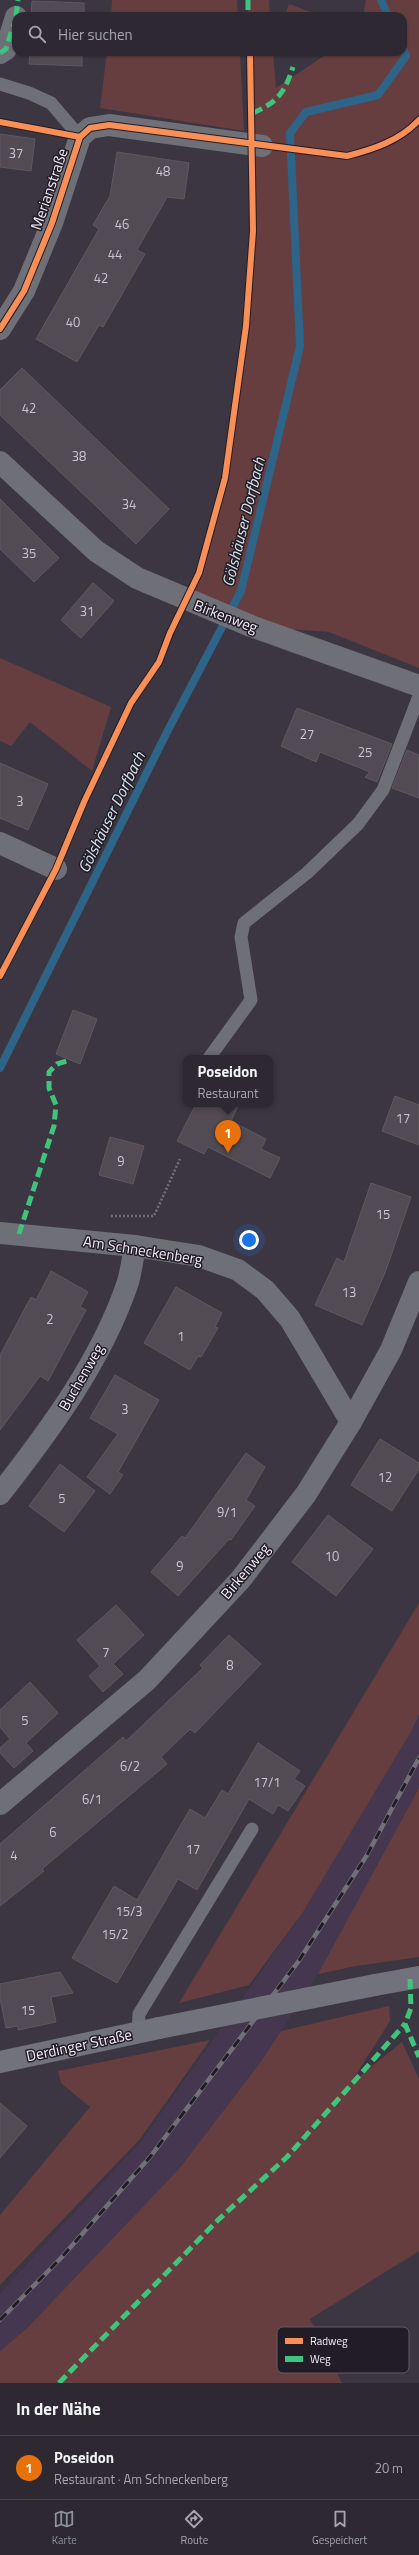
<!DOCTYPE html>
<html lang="de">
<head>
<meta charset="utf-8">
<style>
	body { margin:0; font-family:"Titillium Web",sans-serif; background:#39343e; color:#f1f3f6 }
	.you { position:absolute; left:249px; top:1240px; width:14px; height:14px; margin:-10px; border:3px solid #fff; border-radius:50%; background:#1a73e8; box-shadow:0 0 0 6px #1a73e833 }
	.badge { display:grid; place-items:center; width:26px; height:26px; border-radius:50%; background:#8c9099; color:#fff; font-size:13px; font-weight:700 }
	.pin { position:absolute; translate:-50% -33px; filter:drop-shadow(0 1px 2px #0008) }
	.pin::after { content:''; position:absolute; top:21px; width:14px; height:12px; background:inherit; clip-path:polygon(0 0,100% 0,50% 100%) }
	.popup { position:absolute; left:183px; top:1055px; width:90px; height:52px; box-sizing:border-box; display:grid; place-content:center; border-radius:8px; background:#2d2832; filter:drop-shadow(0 1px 3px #0005); font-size:13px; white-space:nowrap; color:#a7a6ac }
	.popup b { font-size:15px; color:#f1f3f6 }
	.popup::after { content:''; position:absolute; left:50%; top:100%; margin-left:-8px; border:8px solid transparent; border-top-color:#2d2832 }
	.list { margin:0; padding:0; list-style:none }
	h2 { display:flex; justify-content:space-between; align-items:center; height:52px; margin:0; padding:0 16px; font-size:17px }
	h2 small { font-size:13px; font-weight:400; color:#a7a6ac }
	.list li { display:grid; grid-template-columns:26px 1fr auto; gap:12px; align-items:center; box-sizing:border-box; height:64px; padding:0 16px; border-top:1px solid #48444d }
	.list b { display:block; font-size:15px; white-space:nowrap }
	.list p { margin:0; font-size:13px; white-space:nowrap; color:#a7a6ac }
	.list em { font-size:13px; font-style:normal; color:#a7a6ac }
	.icon { flex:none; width:22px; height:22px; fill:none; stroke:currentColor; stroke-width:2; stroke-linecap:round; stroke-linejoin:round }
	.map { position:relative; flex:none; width:419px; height:2383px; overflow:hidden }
	.search { position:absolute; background:#2d2832; box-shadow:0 1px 3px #0004; left:12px; right:12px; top:12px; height:44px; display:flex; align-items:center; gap:10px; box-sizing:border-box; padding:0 14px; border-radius:12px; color:#a7a6ac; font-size:15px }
	.sheet { height:116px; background:#2d2832 }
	nav { display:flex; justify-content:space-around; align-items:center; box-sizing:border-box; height:56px; border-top:1px solid #48444d; background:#2d2832; font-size:11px; color:#a7a6ac }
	nav a { display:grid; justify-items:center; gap:2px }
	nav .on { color:#8c9099 }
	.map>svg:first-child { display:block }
</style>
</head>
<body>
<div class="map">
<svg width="419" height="2383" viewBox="0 0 419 2383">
	<rect width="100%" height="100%" fill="#3c3642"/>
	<path fill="#44374f" d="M 419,1714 L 419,1788 L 318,1974 L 262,2060 L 179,2169 L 26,2329 L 0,2351 L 0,2293 L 142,2140 L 303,1912 L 412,1730 Z"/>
	<g fill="#663e40">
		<path d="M 112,0 L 237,0 L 238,16 L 111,16 Z"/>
		<path d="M 248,0 L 269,0 L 270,16 L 248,16 Z"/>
		<path d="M 366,0 L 419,0 L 419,668 L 329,632 L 251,626 L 186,600 L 199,573 L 225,478 L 246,326 L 253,231 L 250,52 L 273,52 L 276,88 L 330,52 L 403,52 L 403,16 L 363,16 Z"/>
		<path d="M 289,4 L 321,16 L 285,16 Z"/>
		<path d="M 107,52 L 240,52 L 244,131 L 100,108 Z"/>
		<path d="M 0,658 L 111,707 L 92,771 L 30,722 L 11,746 L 0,741 Z"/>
		<path d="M 419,1603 L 419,1714 L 412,1730 L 303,1912 L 249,1985 L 179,2003 Z"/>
		<path d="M 419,1788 L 419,1957 L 356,1966 L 318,1974 Z"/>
		<path d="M 389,2006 L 390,2021 L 350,2084 L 402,2042 L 419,2079 L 419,2251 L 310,2319 L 342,2383 L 0,2383 L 0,2351 L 26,2329 L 179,2169 L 262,2060 L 281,2031 Z"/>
		<path d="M 210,2040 L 140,2139 L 0,2285 L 0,2215 L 90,2107 L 61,2083 L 58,2071 Z"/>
	</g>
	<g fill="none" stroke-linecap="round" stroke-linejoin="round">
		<g stroke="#2d6487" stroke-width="8">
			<path d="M 381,0 L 388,16"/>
			<path d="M 0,1068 L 167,732 L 241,591 L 300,346 L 290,133 L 306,112 L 378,95 L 406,56 L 403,49"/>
		</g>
	</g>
	<g fill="#524b53" stroke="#605861">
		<path d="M 32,1 L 84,3 L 84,16 L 31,16 Z"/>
		<path d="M 30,52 L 82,52 L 82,66 L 29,64 Z"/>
		<path d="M 0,134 L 35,139 L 31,171 L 0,167 Z"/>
		<path d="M 117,152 L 189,163 L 184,199 L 167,197 L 137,250 L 145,254 L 103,327 L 99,325 L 77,362 L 36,339 L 99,229 L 93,225 L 110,196 Z"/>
		<path d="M 22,368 L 169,509 L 136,544 L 0,415 L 0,390 Z"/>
		<path d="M 0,499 L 59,558 L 34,582 L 0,549 Z"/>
		<path d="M 93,583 L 114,601 L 81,638 L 61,620 Z"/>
		<path d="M 297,708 L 392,744 L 377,782 L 365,777 L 370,772 L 320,752 L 316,762 L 281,746 Z"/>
		<path d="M 407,750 L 419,755 L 419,798 L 392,788 Z"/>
		<path d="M 0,763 L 48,784 L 28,830 L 0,818 Z"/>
		<path d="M 73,1010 L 97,1019 L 80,1064 L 56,1054 Z"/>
		<path d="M 395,1096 L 419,1105 L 419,1145 L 382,1131 Z"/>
		<path d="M 196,1104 L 239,1104 L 231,1121 L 266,1139 L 261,1149 L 280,1158 L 270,1178 L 208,1147 L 204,1154 L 177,1141 Z"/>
		<path d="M 110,1137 L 144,1146 L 133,1184 L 99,1175 Z"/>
		<path d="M 371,1183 L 411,1197 L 385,1273 L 362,1325 L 315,1305 L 337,1258 L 344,1262 Z"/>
		<path d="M 51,1271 L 88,1292 L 80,1307 L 86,1310 L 48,1381 L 40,1376 L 0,1430 L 0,1355 L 31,1297 L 36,1300 Z"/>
		<path d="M 176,1287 L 222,1313 L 215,1327 L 218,1328 L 201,1357 L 198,1356 L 190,1370 L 144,1343 Z"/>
		<path d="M 115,1375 L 159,1400 L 118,1472 L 123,1475 L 110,1494 L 87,1477 L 118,1434 L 90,1418 Z"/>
		<path d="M 380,1439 L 419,1463 L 419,1469 L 392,1511 L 351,1485 Z"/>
		<path d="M 246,1453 L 265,1467 L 246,1500 L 255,1506 L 231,1540 L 229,1539 L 178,1596 L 151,1572 L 182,1536 L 185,1538 Z"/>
		<path d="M 60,1464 L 95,1491 L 64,1532 L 29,1506 Z"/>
		<path d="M 328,1515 L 373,1549 L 336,1596 L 292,1562 Z"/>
		<path d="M 116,1605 L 144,1635 L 113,1664 L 123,1674 L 103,1692 L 89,1676 L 100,1666 L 77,1640 Z"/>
		<path d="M 229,1635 L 261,1664 L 195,1733 L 190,1729 L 161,1757 L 167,1764 L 42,1869 L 44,1871 L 0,1906 L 0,1844 L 123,1737 L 126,1741 L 203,1668 L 200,1665 Z"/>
		<path d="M 30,1682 L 58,1713 L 26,1743 L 33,1751 L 14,1768 L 0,1753 L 0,1748 L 10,1739 L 0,1727 L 0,1710 Z"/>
		<path d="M 258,1743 L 300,1771 L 294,1779 L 305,1786 L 288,1811 L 278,1805 L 273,1814 L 249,1799 L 197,1890 L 178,1879 L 117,1983 L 72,1958 L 114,1886 L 137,1900 L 190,1809 L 205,1818 L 222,1790 L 228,1794 Z"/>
		<path d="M 60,1972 L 73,1993 L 51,1997 L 56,2022 L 18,2030 L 18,2026 L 6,2028 L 0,1998 L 0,1984 Z"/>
		<path d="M 0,2103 L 27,2126 L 0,2158 Z"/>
	</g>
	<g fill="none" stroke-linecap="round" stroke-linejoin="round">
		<g stroke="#717078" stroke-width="2.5" stroke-dasharray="2 2" stroke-linecap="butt">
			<path d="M 0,122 L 46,130"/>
			<path d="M 111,1216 L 154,1216 L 180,1159"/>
		</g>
		<g stroke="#6f6f78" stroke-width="13">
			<path d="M 0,84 L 29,93 L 51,103 L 80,137"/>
			<path d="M 209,1058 L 251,1000 L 241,937 L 244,923 L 307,873 L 358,824 L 383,790 L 419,696"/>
			<path d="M 138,2033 L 139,2014 L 252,1829"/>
		</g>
		<g stroke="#6f6f78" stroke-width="22">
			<path d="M 0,53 L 6,49 L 16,17"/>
			<path d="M 0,329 L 24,291 L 52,223 L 80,137 L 90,128 L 109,125 L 262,146"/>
			<path d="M 0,462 L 96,551 L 137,578 L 251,626 L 419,686"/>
			<path d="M 0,843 L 56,869"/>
			<path d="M 0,1233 L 135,1246 L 199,1256 L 238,1270 L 265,1290 L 290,1319 L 351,1422"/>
			<path d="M 0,1494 C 50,1430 102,1360 128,1282 C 131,1271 133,1258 135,1246"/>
			<path d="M 0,1804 L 147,1680 L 241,1579 L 306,1494 L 351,1422 L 391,1350 L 419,1282"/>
		</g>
		<g stroke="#72727d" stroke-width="22">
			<path d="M 375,1985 L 419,1977"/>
			<path d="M 0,2062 L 159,2028"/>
		</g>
		<g stroke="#726f78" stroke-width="4.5">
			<path id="rail" d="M 0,2320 L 61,2258 L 150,2157 L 298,1962 L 367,1855 L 419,1758"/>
		</g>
		<use href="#rail" stroke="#211c25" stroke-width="3" stroke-dasharray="9" stroke-linecap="butt"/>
		<path stroke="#72727d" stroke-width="22" d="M 159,2028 L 375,1985"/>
		<g stroke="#40c37c" stroke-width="5" stroke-dasharray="10 5" stroke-linecap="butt">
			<path d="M 248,0 L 248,16"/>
			<path d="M 16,16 L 18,0"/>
			<path d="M 0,53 L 6,49 L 16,17"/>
			<path d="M 253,113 C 278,102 285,92 293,67"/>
			<path d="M 19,1234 L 54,1126 L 56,1105 L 49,1088 L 49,1072 L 57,1064 L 70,1060"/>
			<path d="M 410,1979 L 411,2008 L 405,2024 L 419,2057"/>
			<path d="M 59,2383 L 218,2220 L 287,2157 L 405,2024"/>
		</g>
		<g stroke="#211c25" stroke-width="8">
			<g id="cycleway">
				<path d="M 0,122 L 80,137"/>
				<path d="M 0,329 L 24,291 L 52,223 L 80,137 L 90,128 L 109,125 L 347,156 C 374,149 399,141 419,120"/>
				<path d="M 0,976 L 56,869 L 84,802 L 131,703 L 159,662 L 170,633 L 199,573 L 225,478 L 246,326 L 253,231 L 250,52"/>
			</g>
		</g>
		<use href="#cycleway" stroke="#f78f57" stroke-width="6"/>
	</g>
	<g text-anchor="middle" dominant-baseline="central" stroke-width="3" stroke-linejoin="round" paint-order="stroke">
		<g font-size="13" fill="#ccc5d1">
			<text x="16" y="153">37</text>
			<text x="163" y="171">48</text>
			<text x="122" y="224">46</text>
			<text x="115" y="254">44</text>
			<text x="101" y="278">42</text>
			<text x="73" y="322">40</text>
			<text x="29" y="408">42</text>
			<text x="79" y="456">38</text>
			<text x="129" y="504">34</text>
			<text x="29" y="553">35</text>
			<text x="87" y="611">31</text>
			<text x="307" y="734">27</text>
			<text x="365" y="752">25</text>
			<text x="20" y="801">3</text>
			<text x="403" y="1118">17</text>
			<text x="121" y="1161">9</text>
			<text x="383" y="1214">15</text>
			<text x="349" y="1292">13</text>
			<text x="50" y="1319">2</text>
			<text x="181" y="1336">1</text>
			<text x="125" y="1409">3</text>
			<text x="385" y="1477">12</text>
			<text x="62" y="1498">5</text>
			<text x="227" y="1512">9/1</text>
			<text x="332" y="1556">10</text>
			<text x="180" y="1566">9</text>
			<text x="106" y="1652">7</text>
			<text x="230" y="1665">8</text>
			<text x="25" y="1720">5</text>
			<text x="130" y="1766">6/2</text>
			<text x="267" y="1782">17/1</text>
			<text x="92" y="1799">6/1</text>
			<text x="53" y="1832">6</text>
			<text x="193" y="1849">17</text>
			<text x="14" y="1855">4</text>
			<text x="129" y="1911">15/3</text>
			<text x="115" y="1934">15/2</text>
			<text x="28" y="2010">15</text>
		</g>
		<g font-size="15" fill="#f5eefb" stroke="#211c25">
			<text transform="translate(49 189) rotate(-71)">Merianstraße</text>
			<text transform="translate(226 616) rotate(21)">Birkenweg</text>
			<text transform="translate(143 1250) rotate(9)">Am Schneckenberg</text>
			<text transform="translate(81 1377) rotate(-60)">Buchenweg</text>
			<text transform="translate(245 1571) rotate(-50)">Birkenweg</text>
			<text transform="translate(79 2045) rotate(-12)">Derdinger Straße</text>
		</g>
		<g font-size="16" font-style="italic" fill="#d6e6f2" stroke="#211c25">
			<text transform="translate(243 522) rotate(-76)">Gölshäuser Dorfbach</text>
			<text transform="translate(111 812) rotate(-64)">Gölshäuser Dorfbach</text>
		</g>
	</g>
	<rect x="277" y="2327" width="132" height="46" rx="6" fill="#211c25" stroke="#615b65" stroke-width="1"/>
	<rect x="285" y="2338" width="18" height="6" fill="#f78f57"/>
	<rect x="285" y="2356" width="18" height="6" fill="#40c37c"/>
	<g font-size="11" fill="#f5eefb">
		<text x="310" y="2345">Radweg</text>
		<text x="310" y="2363">Weg</text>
	</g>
</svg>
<div class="you"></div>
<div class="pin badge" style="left:228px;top:1153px;background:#e8710a">1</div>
<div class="popup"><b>Poseidon</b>Restaurant</div>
<div class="search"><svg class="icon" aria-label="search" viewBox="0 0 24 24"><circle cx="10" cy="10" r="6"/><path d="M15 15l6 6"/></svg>Hier suchen</div>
</div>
<section class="sheet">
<h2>In der Nähe<small></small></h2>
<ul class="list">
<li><span class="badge" style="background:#e8710a">1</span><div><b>Poseidon</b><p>Restaurant · Am Schneckenberg</p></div><em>20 m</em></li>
</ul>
</section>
<nav>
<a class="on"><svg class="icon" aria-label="map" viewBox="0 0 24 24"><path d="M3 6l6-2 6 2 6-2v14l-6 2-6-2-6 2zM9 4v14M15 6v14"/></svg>Karte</a>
<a><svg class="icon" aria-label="directions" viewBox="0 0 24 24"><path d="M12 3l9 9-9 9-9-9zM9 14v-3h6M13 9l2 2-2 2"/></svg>Route</a>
<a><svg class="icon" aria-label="saved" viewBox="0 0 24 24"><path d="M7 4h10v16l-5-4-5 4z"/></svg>Gespeichert</a>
</nav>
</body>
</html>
